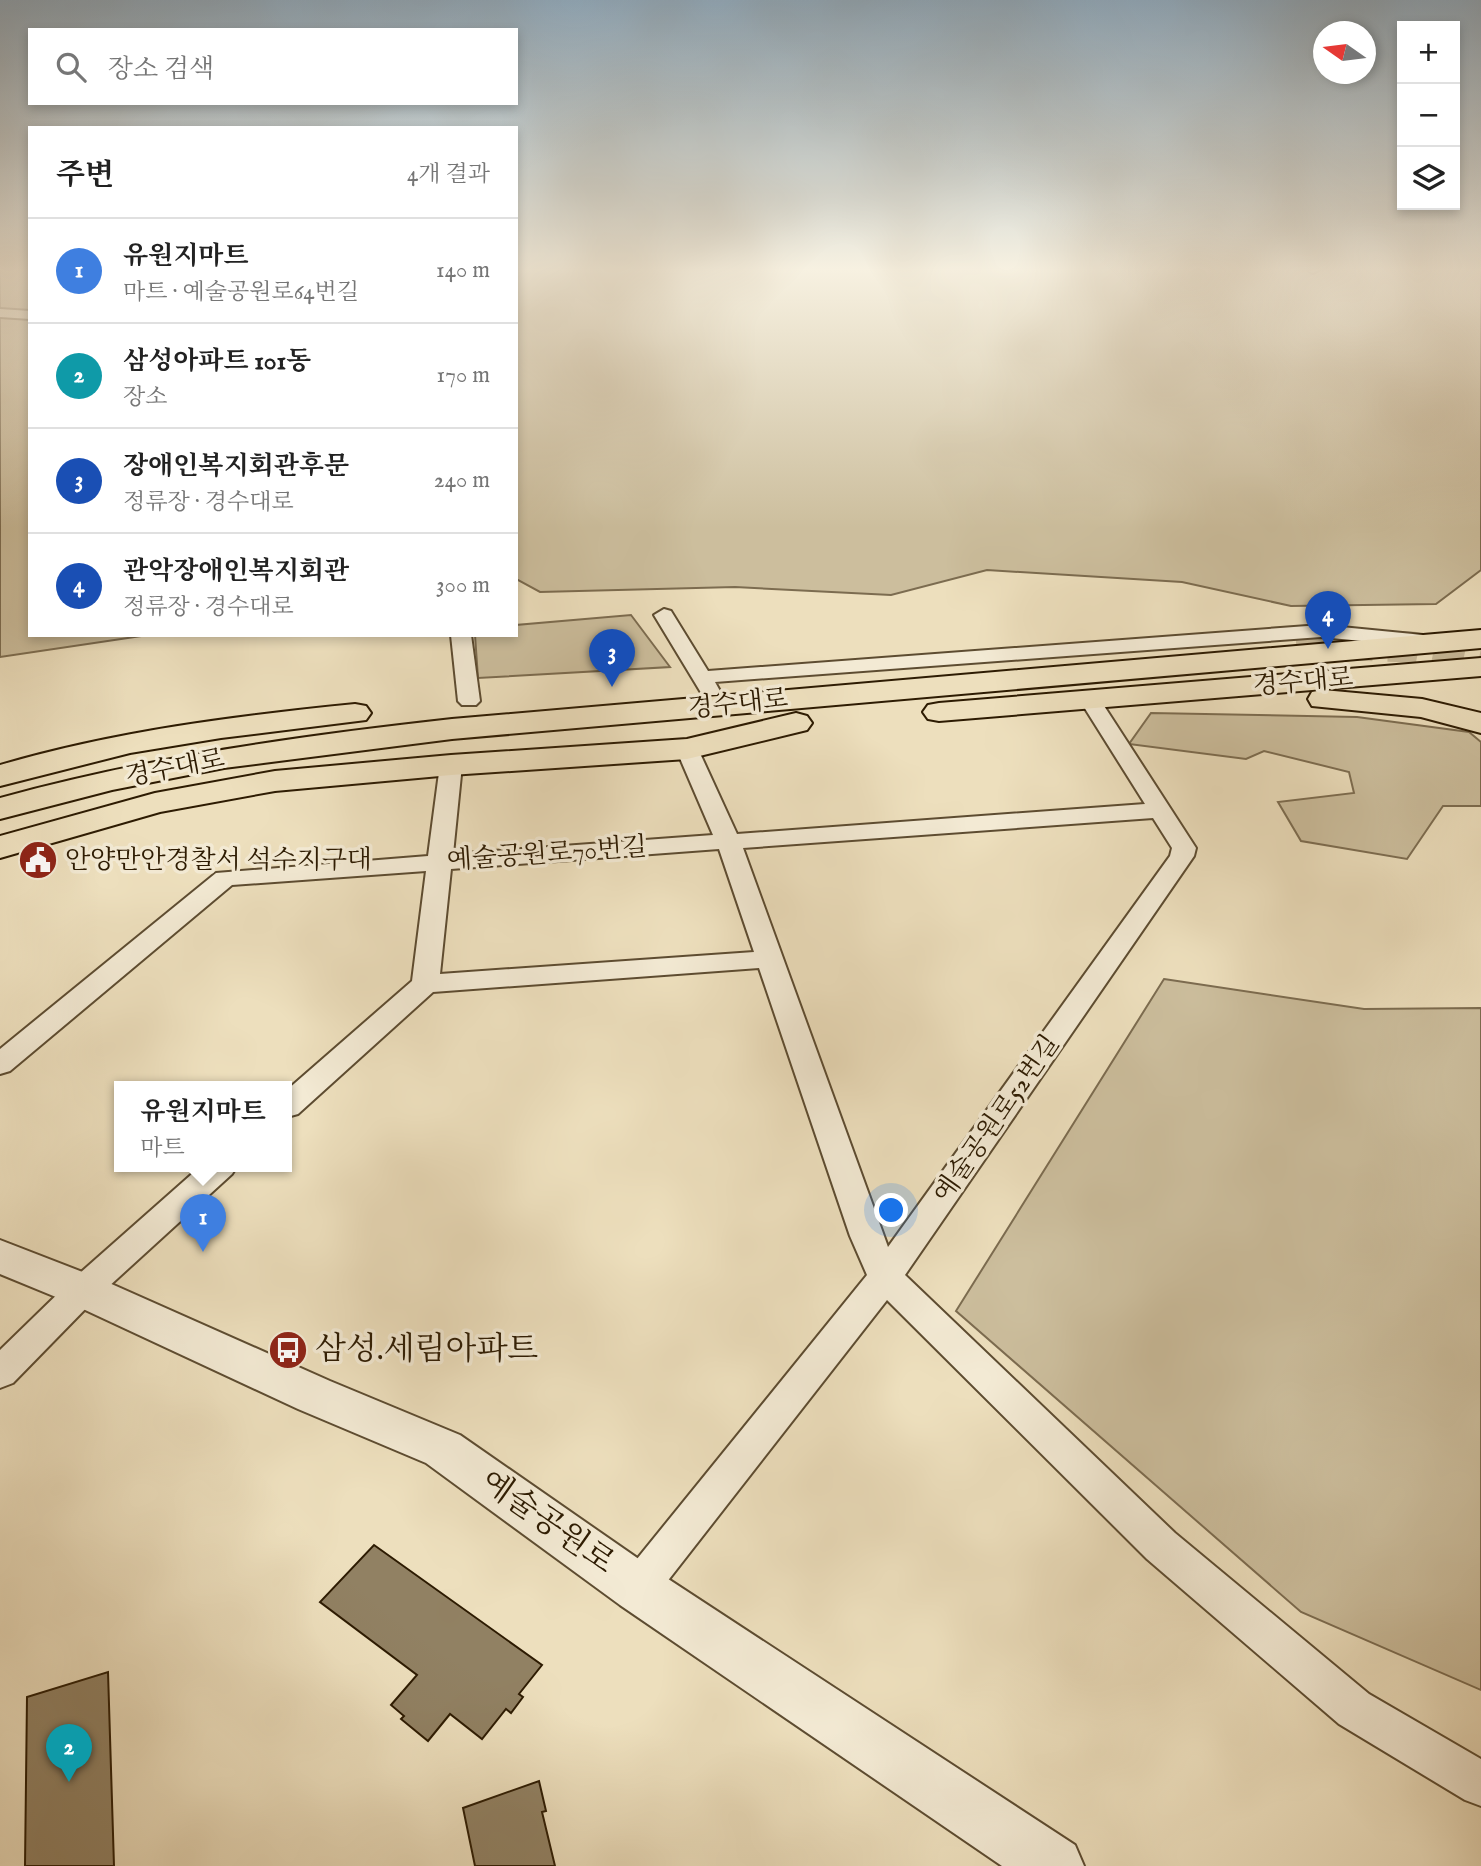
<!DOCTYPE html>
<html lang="ko">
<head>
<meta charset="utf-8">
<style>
	body { margin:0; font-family:"IM FELL English","Noto Serif KR",serif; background:#f2f2f2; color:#222 }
	.controls { position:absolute; right:21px; top:21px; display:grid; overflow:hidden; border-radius:0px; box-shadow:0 4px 10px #0003 }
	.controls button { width:63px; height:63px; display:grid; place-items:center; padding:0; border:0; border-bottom:2px solid #e0e0e0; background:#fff; color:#222; font:35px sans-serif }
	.compass { position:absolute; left:1313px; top:21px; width:63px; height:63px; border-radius:50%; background:#fff; box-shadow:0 4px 10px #0003; rotate:284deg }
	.you { position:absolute; left:892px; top:1211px; width:24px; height:24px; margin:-18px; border:5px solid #fff; border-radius:50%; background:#1a73e8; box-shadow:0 0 0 10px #1a73e833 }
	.badge { display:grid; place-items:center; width:46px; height:46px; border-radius:50%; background:#8f2418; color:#fff; font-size:23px; font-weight:700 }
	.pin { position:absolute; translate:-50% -58px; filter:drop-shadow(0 2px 4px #0008) }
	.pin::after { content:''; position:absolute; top:37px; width:24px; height:21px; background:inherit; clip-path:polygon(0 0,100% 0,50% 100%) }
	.popup { position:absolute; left:114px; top:1081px; width:178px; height:91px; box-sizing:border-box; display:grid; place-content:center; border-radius:0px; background:#fff; filter:drop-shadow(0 2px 5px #0005); font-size:23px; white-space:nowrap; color:#767676 }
	.popup b { font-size:26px; color:#222 }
	.popup::after { content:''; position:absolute; left:50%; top:100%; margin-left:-14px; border:14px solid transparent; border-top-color:#fff }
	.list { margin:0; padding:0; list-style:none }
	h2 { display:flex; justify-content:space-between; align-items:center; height:91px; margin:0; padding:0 28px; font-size:30px }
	h2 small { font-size:23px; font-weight:400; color:#767676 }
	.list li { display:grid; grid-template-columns:46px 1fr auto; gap:21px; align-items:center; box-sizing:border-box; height:105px; padding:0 28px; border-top:2px solid #e0e0e0 }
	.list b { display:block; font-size:26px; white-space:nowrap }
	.list p { margin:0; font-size:23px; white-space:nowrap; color:#767676 }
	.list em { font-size:23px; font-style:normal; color:#767676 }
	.icon { flex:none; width:38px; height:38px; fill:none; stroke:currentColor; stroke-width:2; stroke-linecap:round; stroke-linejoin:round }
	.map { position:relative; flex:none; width:1481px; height:1866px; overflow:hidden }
	.search { position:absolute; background:#fff; box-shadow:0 4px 10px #0003; left:28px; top:28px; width:490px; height:77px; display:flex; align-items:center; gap:18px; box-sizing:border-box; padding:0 24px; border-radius:0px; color:#767676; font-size:26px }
	.panel { position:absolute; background:#fff; box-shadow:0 4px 10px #0003; left:28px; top:126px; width:490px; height:511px; border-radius:0px }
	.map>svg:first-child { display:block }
</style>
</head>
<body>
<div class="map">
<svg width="1481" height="1866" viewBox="0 0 1481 1866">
	<rect width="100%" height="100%" fill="#eddfbd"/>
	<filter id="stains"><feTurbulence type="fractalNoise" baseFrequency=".00286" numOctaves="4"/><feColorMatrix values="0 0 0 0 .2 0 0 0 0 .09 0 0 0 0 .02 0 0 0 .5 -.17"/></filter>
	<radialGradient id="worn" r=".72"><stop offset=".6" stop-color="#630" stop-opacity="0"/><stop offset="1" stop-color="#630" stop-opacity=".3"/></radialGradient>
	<g fill="#ccbe9d" stroke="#7c6c50" stroke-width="2">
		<path d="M 0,267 L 30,267 L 30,635 L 148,635 L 0,657 Z"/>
		<path d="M 516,267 L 1481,267 L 1481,570 L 1436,604 L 1291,606 L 1182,582 L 987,570 L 891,595 L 735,587 L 540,592 L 516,579 Z"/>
		<path d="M 631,615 L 670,667 L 478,678 L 475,635 L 516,635 L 516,625 Z"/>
		<path d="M 1151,713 L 1357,717 L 1469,732 L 1481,742 L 1481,806 L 1443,806 L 1407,859 L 1301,841 L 1278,802 L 1354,793 L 1349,772 L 1264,751 L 1246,759 L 1129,744 Z"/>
		<path d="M 1164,979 L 1364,1009 L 1481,1008 L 1481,1690 L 1301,1612 L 956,1311 Z"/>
	</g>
	<g fill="#918163" stroke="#2d1b02" stroke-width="2">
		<path d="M 374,1545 L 542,1665 L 519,1694 L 523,1697 L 511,1713 L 506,1709 L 482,1739 L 450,1714 L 428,1741 L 401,1719 L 404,1716 L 391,1705 L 417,1675 L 320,1602 Z"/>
		<path d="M 108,1672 L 114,1866 L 25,1866 L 27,1697 Z"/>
		<path d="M 539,1781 L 546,1811 L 542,1812 L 555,1866 L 475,1866 L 463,1808 Z"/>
	</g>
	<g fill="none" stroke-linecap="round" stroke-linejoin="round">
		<path stroke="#c7b898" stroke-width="31" stroke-dasharray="31 15" stroke-linecap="butt" d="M 1296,643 L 1412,647 L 1481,661"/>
		<g stroke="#5d4c31" stroke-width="4">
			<g id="minor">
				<path d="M 1309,267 L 1324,267 L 1313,273 L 1309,271 Z"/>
				<path d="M 0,309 L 30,311 L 30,319 L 0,317 Z"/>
				<path d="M 664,609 L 671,611 L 708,671 L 1321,625 L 1423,635 L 1430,637 L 1433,641 L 1430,645 L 1423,647 L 1321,637 L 715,682 L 720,691 L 717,695 L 703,695 L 700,691 L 654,615 Z"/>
				<path d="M 451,635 L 471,635 L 480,701 L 476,705 L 462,705 L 458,701 Z"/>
				<path d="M 1090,693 L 1097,695 L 1196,848 L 1194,856 L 905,1275 L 1175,1533 L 1369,1694 L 1481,1759 L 1481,1806 L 1465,1800 L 1339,1724 L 1147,1559 L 887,1300 L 652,1601 L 638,1607 L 624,1601 L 618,1588 L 624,1575 L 867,1275 L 850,1236 L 759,968 L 433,992 L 298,1114 L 287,1117 L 287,1090 L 412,981 L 426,871 L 232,885 L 10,1071 L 0,1074 L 0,1049 L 216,873 L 428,856 L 440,765 L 443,760 L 459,760 L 462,765 L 453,854 L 713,835 L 676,749 L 679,744 L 695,744 L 698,749 L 737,834 L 1145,804 L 1079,699 L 1083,695 ZM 1153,818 L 1172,848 L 1170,856 L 888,1247 L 743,848 ZM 719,849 L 754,952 L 440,974 L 451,869 Z"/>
				<path d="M 201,1166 L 237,1166 L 232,1174 L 95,1299 L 13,1383 L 0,1388 L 0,1350 L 71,1281 Z"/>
			</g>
		</g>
		<g stroke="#5d4c31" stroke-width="4">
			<path id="tertiary" d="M 0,1240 L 98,1278 L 330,1381 L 460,1435 L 656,1571 L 1075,1845 L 1084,1866 L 1002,1866 L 620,1605 L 426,1463 L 298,1409 L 68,1302 L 0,1274 Z"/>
		</g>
		<g stroke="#2d1b02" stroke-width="4">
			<g id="primary">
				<path d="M 1481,630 L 1481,648 L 452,739 L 224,768 L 112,790 L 0,819 L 0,798 C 148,757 299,736 452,719 Z"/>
				<path d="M 1481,658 L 1481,676 L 939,721 L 928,719 L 923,712 L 928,705 L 939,703 Z"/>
				<path d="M 1323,690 L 1422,699 L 1481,713 L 1481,733 L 1421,717 L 1312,706 L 1308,699 L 1312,692 Z"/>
				<path d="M 355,704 L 366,706 L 371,713 L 366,720 L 221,738 L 130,753 L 0,786 L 0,765 C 116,731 235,716 355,704 Z"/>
				<path d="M 796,713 L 807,716 L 812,723 L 807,730 L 687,759 L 451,775 L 275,791 L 160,812 L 0,858 L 0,836 L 155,793 L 275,771 L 451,755 L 687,739 Z"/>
			</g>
		</g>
		<use href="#minor" fill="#f3ead4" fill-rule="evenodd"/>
		<use href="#tertiary" fill="#f3ead4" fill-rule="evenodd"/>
		<use href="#primary" fill="#eddfbd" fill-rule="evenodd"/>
	</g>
	<linearGradient id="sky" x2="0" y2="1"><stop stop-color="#90aabd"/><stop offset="0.51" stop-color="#f7f1e1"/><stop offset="1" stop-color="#f7f1e1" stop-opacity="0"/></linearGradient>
	<rect width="1481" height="528" fill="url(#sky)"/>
	<defs>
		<g id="civic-disc" transform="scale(2.0125)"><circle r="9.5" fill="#8f2418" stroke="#f3ead4"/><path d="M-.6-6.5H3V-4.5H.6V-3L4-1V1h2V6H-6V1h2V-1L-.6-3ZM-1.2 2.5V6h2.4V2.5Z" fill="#fff"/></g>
		<g id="bus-disc" transform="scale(2.0125)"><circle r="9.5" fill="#8f2418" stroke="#f3ead4"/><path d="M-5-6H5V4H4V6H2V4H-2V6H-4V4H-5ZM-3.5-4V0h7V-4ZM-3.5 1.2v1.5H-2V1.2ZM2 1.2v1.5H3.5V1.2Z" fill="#fff"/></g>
	</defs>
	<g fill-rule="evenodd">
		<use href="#civic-disc" x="38" y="860"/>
		<use href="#bus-disc" x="288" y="1350"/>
	</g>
	<g text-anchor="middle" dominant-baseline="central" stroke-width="7" stroke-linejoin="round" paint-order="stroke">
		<g font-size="26" fill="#2d1b02" stroke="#f3ead4">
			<text transform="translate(1303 682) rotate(-5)">경수대로</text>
			<text transform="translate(738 704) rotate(-6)">경수대로</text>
			<text transform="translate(175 768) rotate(-11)">경수대로</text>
			<text transform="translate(547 854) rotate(-4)">예술공원로70번길</text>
			<text transform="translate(997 1119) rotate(-55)">예술공원로52번길</text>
		</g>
		<g font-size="26" fill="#2d1b02" stroke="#f3ead4" text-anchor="start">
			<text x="65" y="860">안양만안경찰서 석수지구대</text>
		</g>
		<g font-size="32" fill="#2d1b02" stroke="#f3ead4" text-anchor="start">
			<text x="315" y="1350">삼성.세림아파트</text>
		</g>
		<g font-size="32" fill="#2d1b02" stroke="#f3ead4">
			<text transform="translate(547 1523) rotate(35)">예술공원로</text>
		</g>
	</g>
	<rect width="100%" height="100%" filter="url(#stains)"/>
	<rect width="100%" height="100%" fill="url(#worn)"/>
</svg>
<div class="controls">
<button>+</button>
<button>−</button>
<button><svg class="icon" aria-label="layers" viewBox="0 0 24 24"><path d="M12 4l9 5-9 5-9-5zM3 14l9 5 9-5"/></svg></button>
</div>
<svg class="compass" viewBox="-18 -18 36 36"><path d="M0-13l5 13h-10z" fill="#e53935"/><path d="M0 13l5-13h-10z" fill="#767676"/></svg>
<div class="you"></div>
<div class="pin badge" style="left:203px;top:1252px;background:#3f7fe0">1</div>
<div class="popup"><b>유원지마트</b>마트</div>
<div class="pin badge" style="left:69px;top:1782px;background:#0f9aa8">2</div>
<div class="pin badge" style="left:612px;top:687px;background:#1a4fb4">3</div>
<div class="pin badge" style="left:1328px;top:649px;background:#1a4fb4">4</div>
<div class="search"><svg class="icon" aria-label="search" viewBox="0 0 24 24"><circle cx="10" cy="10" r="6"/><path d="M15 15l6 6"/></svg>장소 검색</div>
<section class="panel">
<h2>주변<small>4개 결과</small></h2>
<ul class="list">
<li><span class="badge" style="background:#3f7fe0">1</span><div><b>유원지마트</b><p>마트 · 예술공원로64번길</p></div><em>140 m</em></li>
<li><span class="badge" style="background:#0f9aa8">2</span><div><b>삼성아파트 101동</b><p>장소</p></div><em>170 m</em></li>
<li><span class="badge" style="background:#1a4fb4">3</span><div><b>장애인복지회관후문</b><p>정류장 · 경수대로</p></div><em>240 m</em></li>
<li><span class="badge" style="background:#1a4fb4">4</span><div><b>관악장애인복지회관</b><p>정류장 · 경수대로</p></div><em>300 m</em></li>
</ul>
</section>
</div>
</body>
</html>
